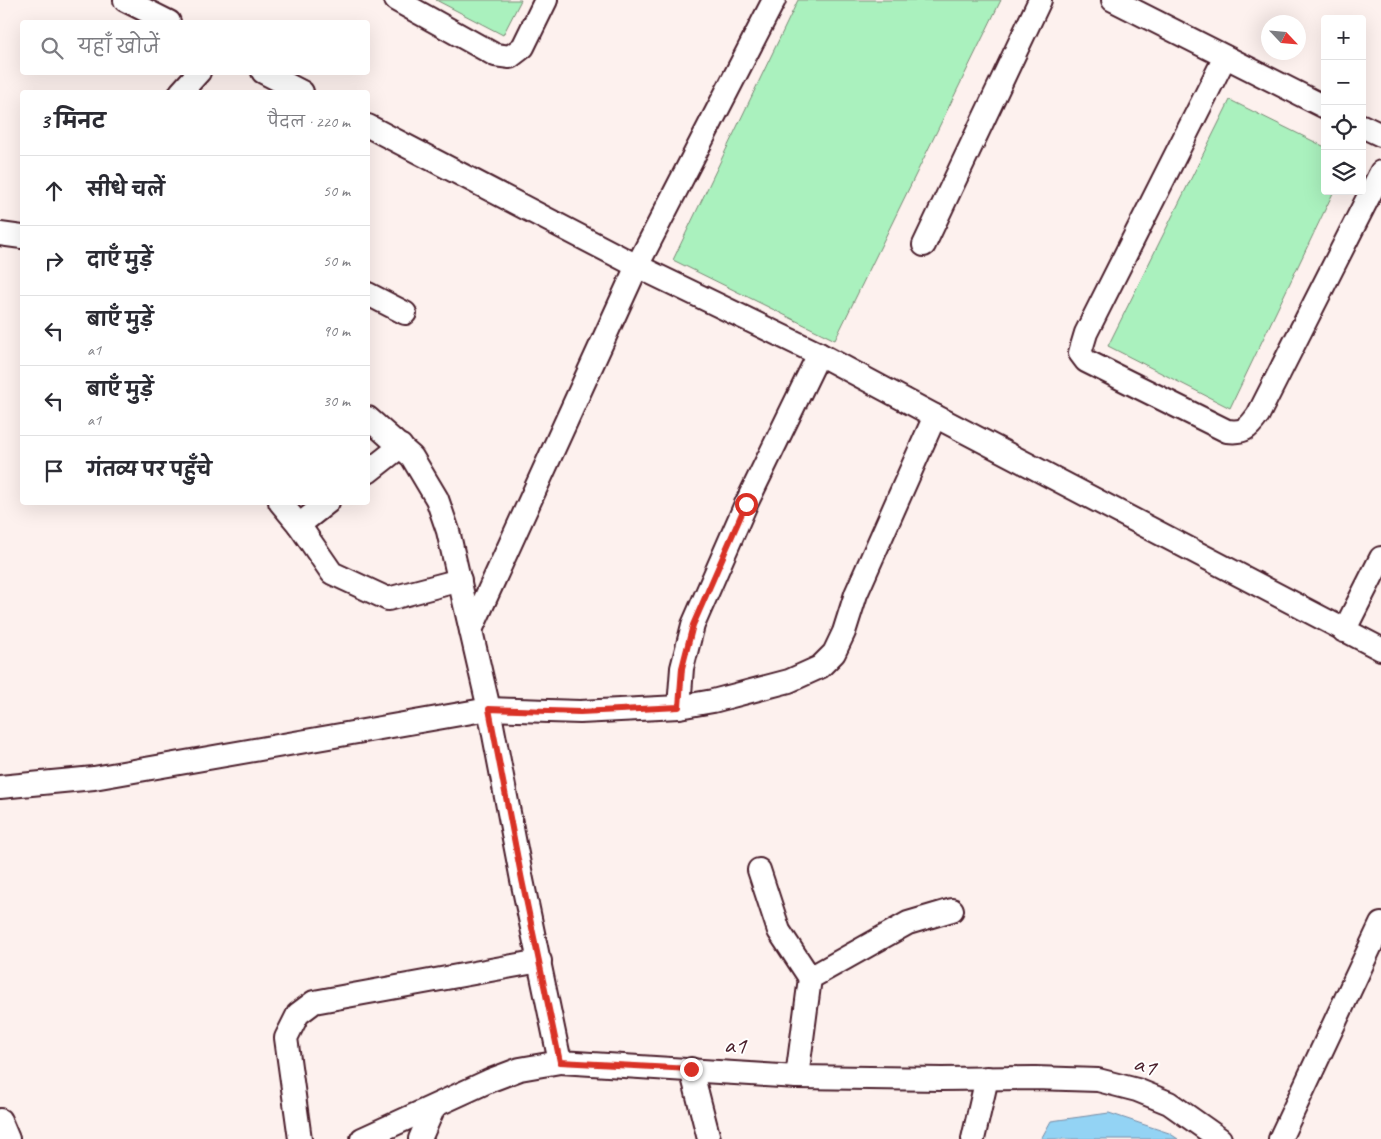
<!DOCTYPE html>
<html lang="hi">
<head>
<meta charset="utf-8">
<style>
	body { margin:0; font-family:Caveat,"Playpen Sans Deva",sans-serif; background:#f2f2f3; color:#2b2b33 }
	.controls { position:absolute; right:15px; top:15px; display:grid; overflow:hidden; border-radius:5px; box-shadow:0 5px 20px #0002 }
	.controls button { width:45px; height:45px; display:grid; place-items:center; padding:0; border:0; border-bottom:1px solid #e1e1e2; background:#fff; color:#2b2b33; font:25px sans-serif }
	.compass { position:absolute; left:1261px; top:15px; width:45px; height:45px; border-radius:50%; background:#fff; box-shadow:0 5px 20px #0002; rotate:116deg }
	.stop { position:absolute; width:15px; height:15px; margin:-11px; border:4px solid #d93025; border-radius:50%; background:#fff }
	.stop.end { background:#d93025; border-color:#fff; box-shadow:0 1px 5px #0008 }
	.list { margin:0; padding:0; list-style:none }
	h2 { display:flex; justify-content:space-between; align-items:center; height:65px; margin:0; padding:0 20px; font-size:21px }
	h2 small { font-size:16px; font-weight:400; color:#7c7c81 }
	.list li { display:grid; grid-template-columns:32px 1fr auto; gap:15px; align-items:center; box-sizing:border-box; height:70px; padding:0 20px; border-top:1px solid #e1e1e2 }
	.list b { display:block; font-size:19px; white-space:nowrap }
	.list p { margin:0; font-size:16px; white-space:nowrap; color:#7c7c81 }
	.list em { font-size:16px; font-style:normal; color:#7c7c81 }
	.icon { flex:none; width:28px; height:28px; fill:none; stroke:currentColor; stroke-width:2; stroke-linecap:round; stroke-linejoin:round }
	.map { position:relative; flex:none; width:1381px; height:1139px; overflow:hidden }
	.search { position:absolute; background:#fff; box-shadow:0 5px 20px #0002; left:20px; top:20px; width:350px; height:55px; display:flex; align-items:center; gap:12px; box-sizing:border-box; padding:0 18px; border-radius:5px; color:#7c7c81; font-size:19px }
	.panel { position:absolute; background:#fff; box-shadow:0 5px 20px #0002; left:20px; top:90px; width:350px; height:415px; border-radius:5px }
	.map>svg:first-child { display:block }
</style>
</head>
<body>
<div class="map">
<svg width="1381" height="1139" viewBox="0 0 1381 1139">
	<rect width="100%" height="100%" fill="#fdf1ee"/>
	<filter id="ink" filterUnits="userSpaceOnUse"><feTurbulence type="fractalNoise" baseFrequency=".02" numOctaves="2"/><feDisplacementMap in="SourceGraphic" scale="10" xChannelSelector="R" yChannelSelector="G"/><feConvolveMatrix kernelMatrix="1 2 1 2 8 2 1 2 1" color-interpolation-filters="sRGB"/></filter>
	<g filter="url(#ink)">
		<g fill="#aaf1be" stroke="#7a8874">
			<path d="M 436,0 L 521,0 L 503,35 Z"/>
			<path d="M 798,0 L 1001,0 L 835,340 L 673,260 Z"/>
			<path d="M 1230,100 L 1325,147 L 1325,191 L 1334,191 L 1230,408 L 1108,346 Z"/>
		</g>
		<path fill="#93d3f4" stroke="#768ba4" d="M 1109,1113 L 1169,1133 L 1178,1139 L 1041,1139 L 1051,1121 Z"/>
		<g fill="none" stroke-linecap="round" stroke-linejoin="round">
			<g stroke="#4a1f2b" stroke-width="26">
				<g id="minor">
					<path d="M 125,0 L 169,22"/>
					<path d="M 396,0 L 495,55 L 510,57 L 523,47 L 546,0"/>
					<path d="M 1113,0 L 1325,107"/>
					<path d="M 1225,57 L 1086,333 L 1080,353 L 1086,361 L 1227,431 C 1244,433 1248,429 1258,415 L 1381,172"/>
					<path d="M 263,72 L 302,92"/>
					<path d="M 181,92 L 199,72"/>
					<path d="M 368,126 L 637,266 L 819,354 L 935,416 L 1381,649"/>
					<path d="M 1362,126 L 1381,135"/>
					<path d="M 0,234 L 22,237"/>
					<path d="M 924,245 L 1040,0"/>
					<path d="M 368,294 L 405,313"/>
					<path d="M 368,418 L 412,457 L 437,499 L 448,531 L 489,709 L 522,880 L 560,1062 L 797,1077 L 942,1079 L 1035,1078 L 1098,1080 L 1137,1090 L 1169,1103 L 1220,1139"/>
					<path d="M 368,472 L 401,446"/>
					<path d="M 280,502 L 299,525 L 328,502"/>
					<path d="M 299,525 L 332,573 L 388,599 L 460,580"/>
					<path d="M 471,630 L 637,266 L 774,0"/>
					<path d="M 1344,631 L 1381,558"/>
					<path d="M 679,707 L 682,668 L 693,625 L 746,504 L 819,354"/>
					<path d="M 0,787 L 94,778 L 489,709 L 580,712 L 679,707 L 713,701 L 789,681 L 820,667 L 834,653 L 844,632 L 856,594 L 935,416"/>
					<path d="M 759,870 L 779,931 L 810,978"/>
					<path d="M 691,1069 L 709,1139"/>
					<path d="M 797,1077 L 810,978 L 908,923 L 952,910"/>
					<path d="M 0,1120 L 8,1139"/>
					<path d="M 300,1139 L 286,1038 L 298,1014 L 314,1002 L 540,961"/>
					<path d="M 362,1139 L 491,1080 L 520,1069 L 560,1062"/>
					<path d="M 420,1139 L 434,1107"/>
					<path d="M 973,1139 L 987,1078"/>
					<path d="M 1280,1139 L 1381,924"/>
				</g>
			</g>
			<use href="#minor" stroke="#fff" stroke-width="22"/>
		</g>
	</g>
	<g fill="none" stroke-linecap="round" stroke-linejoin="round" filter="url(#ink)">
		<path stroke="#d93025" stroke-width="6" d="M 691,1069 L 560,1062 L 522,880 L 489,709 L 580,712 L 679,707 L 682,668 L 693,625 L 746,504"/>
	</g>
	<g text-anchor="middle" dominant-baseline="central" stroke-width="4" stroke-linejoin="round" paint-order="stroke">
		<g font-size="25" fill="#4a1f2b" stroke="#fff">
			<text transform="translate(735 1045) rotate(4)">a1</text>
			<text transform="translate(1145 1065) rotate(19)">a1</text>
		</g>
	</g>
</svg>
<div class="controls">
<button>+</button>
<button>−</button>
<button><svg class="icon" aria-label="locate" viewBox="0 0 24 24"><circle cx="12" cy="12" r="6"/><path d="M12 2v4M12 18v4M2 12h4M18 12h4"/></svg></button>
<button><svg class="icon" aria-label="layers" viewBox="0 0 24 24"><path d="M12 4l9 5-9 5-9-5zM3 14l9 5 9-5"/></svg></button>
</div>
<svg class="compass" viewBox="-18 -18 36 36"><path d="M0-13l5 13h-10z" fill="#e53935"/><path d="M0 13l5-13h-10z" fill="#7c7c81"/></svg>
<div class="stop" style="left:746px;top:504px"></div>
<div class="stop end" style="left:691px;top:1069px"></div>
<div class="search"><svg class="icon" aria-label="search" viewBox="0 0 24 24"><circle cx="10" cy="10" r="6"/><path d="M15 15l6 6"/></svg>यहाँ खोजें</div>
<section class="panel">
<h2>3 मिनट<small>पैदल · 220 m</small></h2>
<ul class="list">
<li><svg class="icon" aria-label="ahead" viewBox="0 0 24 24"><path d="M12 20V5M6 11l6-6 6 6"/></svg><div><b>सीधे चलें</b></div><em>50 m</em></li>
<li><svg class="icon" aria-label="right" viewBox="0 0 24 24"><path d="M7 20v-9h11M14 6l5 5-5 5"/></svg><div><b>दाएँ मुड़ें</b></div><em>50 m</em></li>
<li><svg class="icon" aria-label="left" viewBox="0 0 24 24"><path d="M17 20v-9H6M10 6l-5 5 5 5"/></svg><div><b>बाएँ मुड़ें</b><p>a1</p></div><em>90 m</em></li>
<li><svg class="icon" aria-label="left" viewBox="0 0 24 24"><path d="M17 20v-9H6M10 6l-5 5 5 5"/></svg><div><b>बाएँ मुड़ें</b><p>a1</p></div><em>30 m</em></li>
<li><svg class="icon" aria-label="arrive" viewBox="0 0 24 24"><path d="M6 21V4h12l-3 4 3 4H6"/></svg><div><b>गंतव्य पर पहुँचे</b></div></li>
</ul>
</section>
</div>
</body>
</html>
